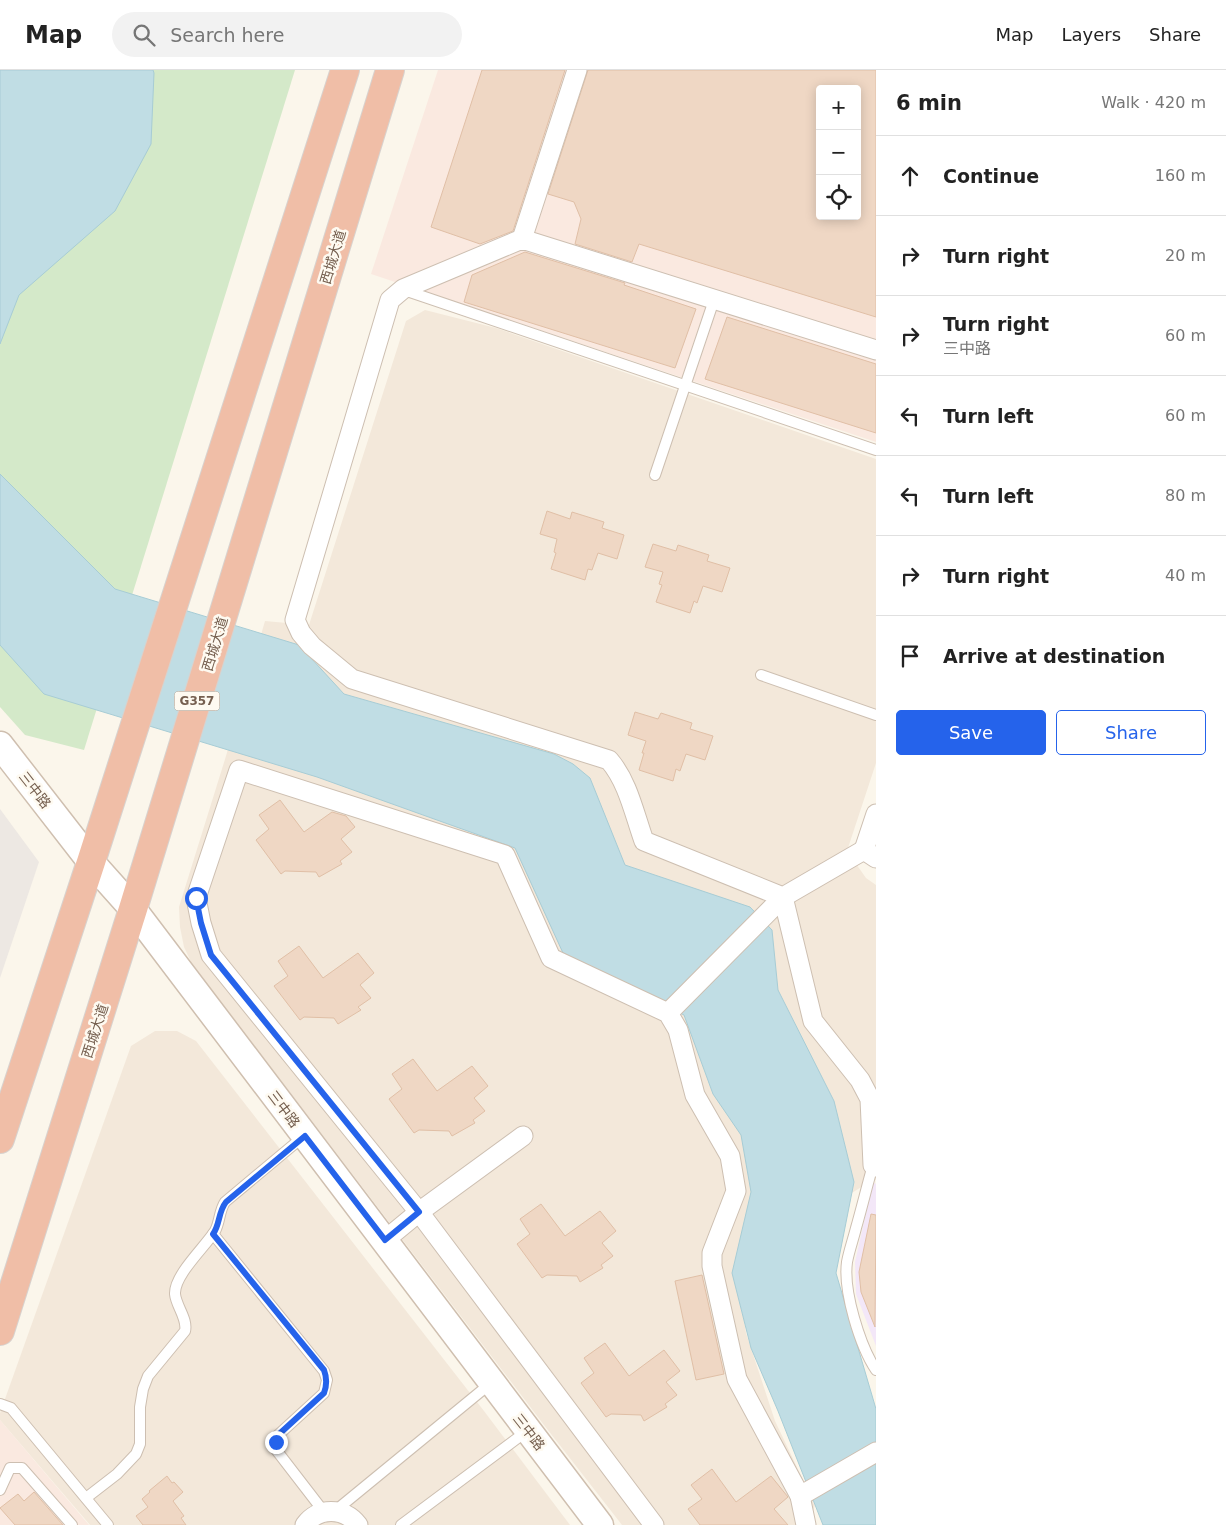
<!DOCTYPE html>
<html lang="en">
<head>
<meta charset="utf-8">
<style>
	body { margin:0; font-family:"DejaVu Sans","Noto Sans SC",sans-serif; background:#f2f2f2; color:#222 }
	.controls { position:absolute; right:15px; top:15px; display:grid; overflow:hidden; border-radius:5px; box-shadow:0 2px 12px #0003 }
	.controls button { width:45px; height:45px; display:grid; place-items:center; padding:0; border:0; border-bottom:1px solid #e0e0e0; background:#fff; color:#222; font:25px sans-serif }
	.stop { position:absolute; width:15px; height:15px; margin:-11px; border:4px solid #2563eb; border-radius:50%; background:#fff }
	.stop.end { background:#2563eb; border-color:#fff; box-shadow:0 1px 5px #0008 }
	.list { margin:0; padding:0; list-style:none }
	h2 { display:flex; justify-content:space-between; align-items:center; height:65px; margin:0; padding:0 20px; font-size:21px }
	h2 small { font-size:16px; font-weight:400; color:#767676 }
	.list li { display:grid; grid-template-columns:32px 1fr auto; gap:15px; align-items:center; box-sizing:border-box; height:80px; padding:0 20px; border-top:1px solid #e0e0e0 }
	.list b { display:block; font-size:19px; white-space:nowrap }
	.list p { margin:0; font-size:16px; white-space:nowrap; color:#767676 }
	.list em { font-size:16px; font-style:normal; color:#767676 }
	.actions { display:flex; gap:10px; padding:15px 20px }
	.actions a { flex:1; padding:11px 0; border:1px solid #2563eb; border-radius:5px; text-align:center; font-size:18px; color:#2563eb }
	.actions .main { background:#2563eb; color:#fff }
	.icon { flex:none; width:28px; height:28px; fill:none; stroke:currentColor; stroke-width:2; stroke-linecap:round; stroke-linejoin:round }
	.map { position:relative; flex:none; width:876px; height:1455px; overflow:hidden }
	header { display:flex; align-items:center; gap:30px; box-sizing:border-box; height:70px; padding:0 25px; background:#fff; border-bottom:1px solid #e0e0e0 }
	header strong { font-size:24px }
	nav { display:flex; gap:28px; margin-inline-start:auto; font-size:18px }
	.search { width:350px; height:45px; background:#f2f2f2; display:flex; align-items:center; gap:12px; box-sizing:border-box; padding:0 18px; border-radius:28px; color:#767676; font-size:19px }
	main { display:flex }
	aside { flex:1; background:#fff }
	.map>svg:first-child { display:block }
</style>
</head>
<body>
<header>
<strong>Map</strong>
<div class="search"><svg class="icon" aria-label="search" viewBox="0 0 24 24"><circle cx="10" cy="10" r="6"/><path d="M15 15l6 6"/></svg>Search here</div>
<nav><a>Map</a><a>Layers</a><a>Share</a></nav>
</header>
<main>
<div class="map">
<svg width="876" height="1455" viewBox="0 0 876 1455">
	<rect width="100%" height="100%" fill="#fbf6eb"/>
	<g fill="#f3e8da">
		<path d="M 425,240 L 496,258 L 876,389 L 876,693 L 847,781 L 866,808 L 876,815 L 876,1110 L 874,1109 L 736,1196 L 746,1263 L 775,1351 L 815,1435 L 808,1455 L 622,1455 L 544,1355 L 192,894 L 184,877 L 180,857 L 179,837 L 226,686 L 265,551 L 309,555 L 406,251 Z"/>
		<path d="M 155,961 L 177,961 L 196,971 L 484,1341 L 570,1455 L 90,1455 L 0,1350 L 0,1343 L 131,976 Z"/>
	</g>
	<g fill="#fae9e0" fill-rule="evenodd">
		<path d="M 438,0 L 876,0 L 876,372 L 371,204 ZM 820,19 L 857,19 L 857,146 L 820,146 Z"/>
		<path d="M 0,1350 L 89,1455 L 0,1455 Z"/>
	</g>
	<path fill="#ede8e3" d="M 0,739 L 39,792 L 0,908 Z"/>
	<path fill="#f3e7f8" d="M 873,1112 L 876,1114 L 876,1276 L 856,1224 L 855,1192 Z"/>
	<path fill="#d4e9c9" d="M 0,0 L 295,0 L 84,680 L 25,665 L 0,637 Z"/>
	<g fill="#c0dde4" stroke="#a7ccd5">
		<path d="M 0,0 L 153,0 L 154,3 L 151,74 L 115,141 L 19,225 L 0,274 Z"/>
		<path d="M 0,404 L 115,519 L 299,575 L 344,624 L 554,684 L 573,694 L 590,708 L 625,795 L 750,837 L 772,860 L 778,920 L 834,1031 L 854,1112 L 836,1203 L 876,1339 L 876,1455 L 823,1455 L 778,1341 L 751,1278 L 732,1203 L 751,1122 L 741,1065 L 713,1024 L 684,945 L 563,883 L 515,778 L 317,707 L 44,624 L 0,575 Z"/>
	</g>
	<g fill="#efd7c4" stroke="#e0bfa6" fill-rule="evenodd">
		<path d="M 482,0 L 565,0 L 513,161 L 480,174 L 431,157 Z"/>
		<path d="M 588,0 L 876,0 L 876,247 L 639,174 L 632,192 L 575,174 L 581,149 L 574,132 L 548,124 ZM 820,19 L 857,19 L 857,146 L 820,146 Z"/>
		<path d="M 525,182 L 625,213 L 624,215 L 696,239 L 675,298 L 464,232 L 472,205 Z"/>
		<path d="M 727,247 L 876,294 L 876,363 L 705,309 Z"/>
		<path d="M 547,441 L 570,449 L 572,442 L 604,452 L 602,458 L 624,465 L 617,489 L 598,483 L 592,500 L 588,499 L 585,510 L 551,499 L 556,483 L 554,482 L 557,469 L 540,464 Z"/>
		<path d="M 653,474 L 676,481 L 678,475 L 709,485 L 707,491 L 730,498 L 722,522 L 703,516 L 697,533 L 694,531 L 690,543 L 656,532 L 662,515 L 659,514 L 663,502 L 645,497 Z"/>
		<path d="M 635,642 L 658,649 L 661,643 L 692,653 L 690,659 L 713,666 L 705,690 L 686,684 L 680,701 L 676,699 L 673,711 L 639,700 L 644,683 L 642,683 L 646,671 L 628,665 Z"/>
		<path d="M 280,730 L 304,762 L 332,742 L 346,746 L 355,757 L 341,769 L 352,782 L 340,791 L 342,794 L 319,807 L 316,802 L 285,801 L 281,804 L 256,770 L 269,759 L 259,745 Z"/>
		<path d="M 299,876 L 323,908 L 358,883 L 374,903 L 360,915 L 371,928 L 358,937 L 361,940 L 338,954 L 334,948 L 304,947 L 300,950 L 274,916 L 288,906 L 278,891 Z"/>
		<path d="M 413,989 L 437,1021 L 472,996 L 488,1016 L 474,1028 L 485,1041 L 473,1050 L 475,1053 L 452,1066 L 449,1061 L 419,1060 L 414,1063 L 389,1029 L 402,1019 L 392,1004 Z"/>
		<path d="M 541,1134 L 565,1166 L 600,1141 L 616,1161 L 602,1173 L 613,1186 L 601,1195 L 603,1198 L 580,1212 L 577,1206 L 547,1205 L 542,1208 L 517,1174 L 530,1164 L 520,1149 Z"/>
		<path d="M 871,1144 L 876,1145 L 875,1257 L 861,1222 L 859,1202 Z"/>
		<path d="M 702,1205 L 724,1304 L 696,1310 L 675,1211 Z"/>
		<path d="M 605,1273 L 629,1306 L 664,1280 L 680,1301 L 666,1312 L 677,1325 L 665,1334 L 667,1337 L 644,1351 L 641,1345 L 611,1344 L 606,1347 L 581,1313 L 594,1303 L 584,1288 Z"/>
		<path d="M 712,1399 L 736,1432 L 771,1406 L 788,1427 L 774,1439 L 788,1455 L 700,1455 L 688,1439 L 702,1429 L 691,1415 Z"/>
		<path d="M 167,1406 L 172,1413 L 174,1412 L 183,1422 L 173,1431 L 184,1446 L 181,1448 L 186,1455 L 143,1455 L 136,1446 L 148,1437 L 142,1429 L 150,1422 L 149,1421 Z"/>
		<path d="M 34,1422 L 63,1455 L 15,1455 L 0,1438 L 18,1424 L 24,1431 Z"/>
	</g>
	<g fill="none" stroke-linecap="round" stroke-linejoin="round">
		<g stroke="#cdbfb1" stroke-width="12">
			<g id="lane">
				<path d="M 404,220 L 876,380"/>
				<path d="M 655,405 L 714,230"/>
				<path d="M 761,605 L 876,645"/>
				<path d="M 873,1095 C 867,1116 862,1137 856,1158 C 853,1170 849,1181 847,1192 C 843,1221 860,1276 876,1300"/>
				<path d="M 213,1164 L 324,1301 L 327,1310 L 324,1323 L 277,1366 L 277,1381 L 324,1442"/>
				<path d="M 0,1334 L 11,1338 L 108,1455"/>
				<path d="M 0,1420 L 10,1398 L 22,1398 L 72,1455"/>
				<path d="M 86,1428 L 117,1404 L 136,1384 L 140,1374 L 140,1337 L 143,1319 L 148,1306 L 185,1261 C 188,1249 176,1236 175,1224 C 174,1205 205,1177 215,1161 C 220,1152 219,1141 225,1132 L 304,1066"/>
				<path d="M 335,1441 L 491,1313"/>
				<path d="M 401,1455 L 527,1361"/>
			</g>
		</g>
		<g stroke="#cdbfb1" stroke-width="21">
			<g id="street">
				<path d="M 522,169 L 577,0"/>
				<path d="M 876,744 L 864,780 L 876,788"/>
				<path d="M 864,780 L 783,827 L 644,771 C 634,743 628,712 609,690 L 352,609 L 312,576 L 301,563 L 295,550 L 390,230 L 403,219 L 522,169 L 876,280"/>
				<path d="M 783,827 L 813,951 L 860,1010 L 870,1029 L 873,1095 L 876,1097"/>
				<path d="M 668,943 L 783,827"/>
				<path d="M 385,1170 L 419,1142 L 523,1066"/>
				<path d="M 800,1426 L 876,1382"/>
				<path d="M 305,1455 C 318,1437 344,1437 358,1455"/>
				<path d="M 654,1455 L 419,1142 L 211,885 L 201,853 L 196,828 L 239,700 L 505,785 L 551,888 L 668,943 L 678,960 L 695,1025 L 730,1086 L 736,1121 L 712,1183 L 712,1196 L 737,1309 L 800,1426 L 806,1455"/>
			</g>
		</g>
		<g stroke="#cfbfaf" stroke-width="29">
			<path id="secondary" d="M 0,675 L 91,792 L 133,839 L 600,1455"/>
		</g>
		<g stroke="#d8d2ce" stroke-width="30">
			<g id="highway">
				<path d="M 0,1069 L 91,792 L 345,0"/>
				<path d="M 0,1261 L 133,839 L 390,0"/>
			</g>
		</g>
		<use href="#lane" stroke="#fff" stroke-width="10"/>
		<use href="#street" stroke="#fff" stroke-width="19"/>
		<use href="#secondary" stroke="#fff" stroke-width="26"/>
		<use href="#highway" stroke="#f0bea7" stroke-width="28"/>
	</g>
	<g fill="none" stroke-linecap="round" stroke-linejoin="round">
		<path stroke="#2563eb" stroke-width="6" d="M 196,828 L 201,853 L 211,885 L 419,1142 L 385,1170 L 305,1066 L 226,1132 C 218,1142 220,1155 213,1164 L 324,1300 C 327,1308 327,1315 324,1323 L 277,1366 L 276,1372"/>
	</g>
	<g text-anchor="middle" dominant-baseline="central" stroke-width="5" stroke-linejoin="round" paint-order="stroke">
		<rect fill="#fefaf1" stroke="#9e8e80" stroke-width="1" x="174.5" y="621.5" width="45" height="19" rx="4"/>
		<g font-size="12" font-weight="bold" fill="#755f4f">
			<text x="197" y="631">G357</text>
		</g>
		<g font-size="14" fill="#755f4f" stroke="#fefaf1">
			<text transform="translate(333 187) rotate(-73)">西城大道</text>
			<text transform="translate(215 574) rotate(-73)">西城大道</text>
			<text transform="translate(35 720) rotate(52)">三中路</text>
			<text transform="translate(95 961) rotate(-72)">西城大道</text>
			<text transform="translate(284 1039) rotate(53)">三中路</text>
			<text transform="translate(529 1362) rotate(52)">三中路</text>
		</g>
	</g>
</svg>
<div class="controls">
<button>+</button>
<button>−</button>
<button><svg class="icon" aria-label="locate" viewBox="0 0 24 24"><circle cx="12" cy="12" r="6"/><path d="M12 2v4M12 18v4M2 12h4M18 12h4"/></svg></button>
</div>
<div class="stop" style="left:196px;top:828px"></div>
<div class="stop end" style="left:276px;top:1372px"></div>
</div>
<aside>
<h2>6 min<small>Walk · 420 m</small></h2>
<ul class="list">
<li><svg class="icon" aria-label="ahead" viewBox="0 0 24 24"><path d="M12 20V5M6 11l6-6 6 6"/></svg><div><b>Continue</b></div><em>160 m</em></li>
<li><svg class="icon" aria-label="right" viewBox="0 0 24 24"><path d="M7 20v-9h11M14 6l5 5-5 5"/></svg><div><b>Turn right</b></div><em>20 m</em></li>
<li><svg class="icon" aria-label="right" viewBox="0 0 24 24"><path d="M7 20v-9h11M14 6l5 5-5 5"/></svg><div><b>Turn right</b><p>三中路</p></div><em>60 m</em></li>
<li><svg class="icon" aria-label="left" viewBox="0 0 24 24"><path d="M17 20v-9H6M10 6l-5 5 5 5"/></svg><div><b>Turn left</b></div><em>60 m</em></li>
<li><svg class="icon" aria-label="left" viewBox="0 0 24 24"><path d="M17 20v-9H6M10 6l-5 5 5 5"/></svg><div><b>Turn left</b></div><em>80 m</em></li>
<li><svg class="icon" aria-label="right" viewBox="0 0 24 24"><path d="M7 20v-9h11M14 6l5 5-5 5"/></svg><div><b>Turn right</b></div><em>40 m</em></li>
<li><svg class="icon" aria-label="arrive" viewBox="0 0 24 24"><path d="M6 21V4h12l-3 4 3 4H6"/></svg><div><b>Arrive at destination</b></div></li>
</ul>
<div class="actions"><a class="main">Save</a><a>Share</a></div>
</aside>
</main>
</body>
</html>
